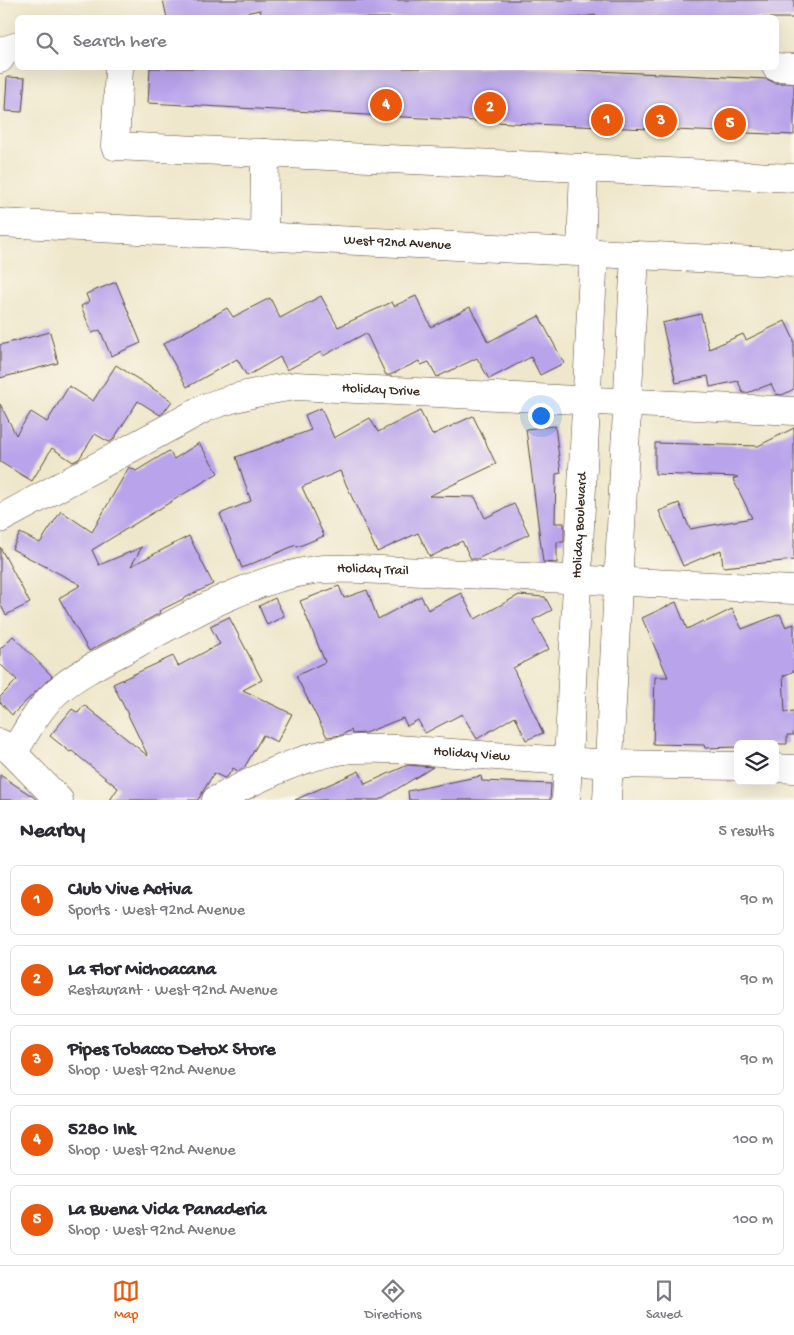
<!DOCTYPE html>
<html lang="en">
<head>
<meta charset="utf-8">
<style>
	body { margin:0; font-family:"Gochi Hand",sans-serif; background:#f2f2f3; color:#2b2b33 }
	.controls { position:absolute; right:15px; bottom:15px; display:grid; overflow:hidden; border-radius:8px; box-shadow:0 5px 20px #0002 }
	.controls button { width:45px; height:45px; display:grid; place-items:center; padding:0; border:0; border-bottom:1px solid #e1e1e2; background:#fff; color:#2b2b33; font:25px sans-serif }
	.you { position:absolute; left:540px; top:415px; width:18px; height:18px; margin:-12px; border:4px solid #fff; border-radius:50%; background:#1a73e8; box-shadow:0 0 0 8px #1a73e833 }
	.badge { display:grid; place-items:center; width:32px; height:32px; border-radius:50%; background:#ea580c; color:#fff; font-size:16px; font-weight:700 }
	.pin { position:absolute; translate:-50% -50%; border:2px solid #fff; box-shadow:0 1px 5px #0006 }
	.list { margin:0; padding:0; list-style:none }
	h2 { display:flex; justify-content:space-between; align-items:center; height:65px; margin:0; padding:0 20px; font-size:21px }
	h2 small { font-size:16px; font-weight:400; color:#7c7c81 }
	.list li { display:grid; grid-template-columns:32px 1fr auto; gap:15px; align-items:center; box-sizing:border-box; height:70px; margin:0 10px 10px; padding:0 10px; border:1px solid #e1e1e2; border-radius:8px }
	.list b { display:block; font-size:19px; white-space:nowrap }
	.list p { margin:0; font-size:16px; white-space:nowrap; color:#7c7c81 }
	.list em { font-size:16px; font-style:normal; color:#7c7c81 }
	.icon { flex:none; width:28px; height:28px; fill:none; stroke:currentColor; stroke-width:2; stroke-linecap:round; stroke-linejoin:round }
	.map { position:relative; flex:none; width:794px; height:800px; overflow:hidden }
	.search { position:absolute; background:#fff; box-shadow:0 5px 20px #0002; left:15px; right:15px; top:15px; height:55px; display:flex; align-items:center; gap:12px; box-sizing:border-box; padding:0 18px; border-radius:8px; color:#7c7c81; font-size:19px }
	.sheet { height:465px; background:#fff }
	nav { display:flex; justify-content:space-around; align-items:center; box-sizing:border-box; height:70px; border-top:1px solid #e1e1e2; background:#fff; font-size:14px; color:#7c7c81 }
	nav a { display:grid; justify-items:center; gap:2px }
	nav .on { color:#ea580c }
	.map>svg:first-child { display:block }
</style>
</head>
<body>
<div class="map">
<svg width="794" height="800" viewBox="0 0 794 800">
	<rect width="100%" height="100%" fill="#fbf7ec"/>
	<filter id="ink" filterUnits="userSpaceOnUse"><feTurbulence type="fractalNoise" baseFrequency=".02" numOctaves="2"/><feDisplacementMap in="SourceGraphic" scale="10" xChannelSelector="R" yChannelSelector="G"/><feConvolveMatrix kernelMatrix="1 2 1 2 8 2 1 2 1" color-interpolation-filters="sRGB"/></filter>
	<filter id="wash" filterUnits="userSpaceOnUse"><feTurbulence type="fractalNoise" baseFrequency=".0096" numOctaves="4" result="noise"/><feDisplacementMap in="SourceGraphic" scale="20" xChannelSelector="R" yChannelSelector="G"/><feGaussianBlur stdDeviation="1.12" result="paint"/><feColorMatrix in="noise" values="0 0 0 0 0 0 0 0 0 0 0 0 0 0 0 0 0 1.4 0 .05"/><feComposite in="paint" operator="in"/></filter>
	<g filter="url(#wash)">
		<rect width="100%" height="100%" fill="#efe7cb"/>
		<g id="blocks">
			<g fill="#b9a4eb">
				<path d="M 163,0 L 794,0 L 794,18 L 596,18 L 595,15 L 576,18 L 262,18 L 260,10 L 220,18 L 167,18 Z"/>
				<path d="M 150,68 L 534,68 L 767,79 L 775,83 L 794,83 L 794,135 L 531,124 L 148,103 Z"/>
				<path d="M 7,77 L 25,78 L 22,112 L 5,111 Z"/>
				<path d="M 116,282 L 141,343 L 111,356 L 100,330 L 92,333 L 81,306 L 89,302 L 86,294 Z"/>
				<path d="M 321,296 L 338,327 L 392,302 L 394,306 L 416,296 L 431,327 L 470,307 L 488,342 L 539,316 L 564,363 L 540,375 L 531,357 L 489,379 L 477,358 L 437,377 L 429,362 L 421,365 L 419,361 L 390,375 L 386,375 L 366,333 L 323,356 L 321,352 L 287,370 L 280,357 L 247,376 L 237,359 L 187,387 L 163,344 L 227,308 L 233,317 L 270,298 L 280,318 Z"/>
				<path d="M 701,314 L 709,349 L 743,334 L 746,340 L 785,321 L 794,340 L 794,389 L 782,395 L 776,394 L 771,384 L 747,393 L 743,393 L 738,381 L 710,387 L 708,376 L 676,383 L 662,323 Z"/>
				<path d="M 50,332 L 58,363 L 0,378 L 0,345 Z"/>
				<path d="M 116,365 L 172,401 L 164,412 L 160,415 L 138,401 L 113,440 L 109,442 L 95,434 L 79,459 L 73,462 L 52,448 L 32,481 L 0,462 L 0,404 L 16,435 L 31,412 L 47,422 L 69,386 L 93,401 Z"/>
				<path d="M 321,408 L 334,438 L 370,418 L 378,432 L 420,411 L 432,435 L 473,416 L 496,464 L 429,496 L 475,497 L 485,518 L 514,504 L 529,534 L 477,559 L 471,559 L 462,541 L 430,557 L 418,533 L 377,552 L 340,471 L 302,487 L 324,536 L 297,547 L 296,545 L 242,568 L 220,514 L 251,501 L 236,457 L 311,430 L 305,415 Z"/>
				<path d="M 555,426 L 561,473 L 556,474 L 555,523 L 564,523 L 564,542 L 557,542 L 557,563 L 543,562 L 526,429 Z"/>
				<path d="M 794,428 L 794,560 L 723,567 L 721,550 L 683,566 L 659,511 L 679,503 L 690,529 L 752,518 L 733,479 L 738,477 L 655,474 L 655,443 L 758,446 Z"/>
				<path d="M 199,443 L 218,473 L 92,550 L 99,565 L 142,547 L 131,566 L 189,536 L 213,584 L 159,611 L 160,613 L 89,651 L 59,598 L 81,585 L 12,549 L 20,533 L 40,543 L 61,511 L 92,532 L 129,467 L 136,471 L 169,451 L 174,459 Z"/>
				<path d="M 0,547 L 30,603 L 6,615 L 0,604 Z"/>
				<path d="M 339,586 L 344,598 L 367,590 L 378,619 L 421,596 L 428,610 L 461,593 L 475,619 L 519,595 L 545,597 L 552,610 L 533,620 L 549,649 L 513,668 L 543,733 L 526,740 L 515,716 L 477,739 L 462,714 L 425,733 L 418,720 L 407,726 L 403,718 L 365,733 L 352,734 L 351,730 L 342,735 L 327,737 L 296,676 L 325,662 L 300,601 Z"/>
				<path d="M 275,598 L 284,616 L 267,625 L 259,606 Z"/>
				<path d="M 676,602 L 687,629 L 703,621 L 704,623 L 732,609 L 742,629 L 780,614 L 786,627 L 794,624 L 794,671 L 783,676 L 785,712 L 794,711 L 794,735 L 787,735 L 787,744 L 738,744 L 738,747 L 705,748 L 704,745 L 653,744 L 655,677 L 668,677 L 642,618 Z"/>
				<path d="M 229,617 L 262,680 L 243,690 L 292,714 L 277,742 L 263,735 L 244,768 L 238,771 L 233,768 L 228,776 L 224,778 L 214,773 L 198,800 L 110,800 L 118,788 L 72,751 L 70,752 L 50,736 L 72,709 L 78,713 L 84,705 L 148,756 L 113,684 L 173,656 L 178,666 L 220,644 L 210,626 Z"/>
				<path d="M 13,636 L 52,676 L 12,715 L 0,702 L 0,697 L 17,680 L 0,664 L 0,649 Z"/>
				<path d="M 408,765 L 433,767 L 379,800 L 295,800 L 359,771 L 365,784 Z"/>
				<path d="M 0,775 L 35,798 L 37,800 L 0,800 Z"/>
				<path d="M 481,776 L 482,781 L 551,784 L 550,800 L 409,800 L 408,791 Z"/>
			</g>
		</g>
	</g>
	<g filter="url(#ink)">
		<use href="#blocks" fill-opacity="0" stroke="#564638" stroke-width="1"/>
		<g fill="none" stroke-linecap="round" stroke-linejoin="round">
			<g stroke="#564638" stroke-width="29">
				<g id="minor">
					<path d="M 0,59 L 5,50 L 18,46"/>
					<path d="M 776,67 L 794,68"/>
					<path d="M 119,68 L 115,146 L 794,178"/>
					<path d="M 264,236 L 265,153"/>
					<path d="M 581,251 L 584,168"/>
					<path id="s1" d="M 0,519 L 207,407 C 237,396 265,390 296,386 L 794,411"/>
					<path d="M 0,743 L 5,746 L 13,753 L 59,800"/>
					<path id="s2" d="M 13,753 C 27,731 40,705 60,689 C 83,670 111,658 136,644 C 193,613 250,580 314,570 C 329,568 345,569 360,569 L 794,590"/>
					<path d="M 775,768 L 794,769"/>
					<path id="s3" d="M 216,800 C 257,779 298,757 344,750 C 361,748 380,749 397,749 L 609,764 L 738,766"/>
					<path id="s4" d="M 566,800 L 594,252"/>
					<path d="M 607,800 L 635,255"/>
				</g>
			</g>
			<g stroke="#564638" stroke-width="29">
				<g id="major">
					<path id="s5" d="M 0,223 L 794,263"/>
				</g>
			</g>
			<use href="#minor" stroke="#fff" stroke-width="28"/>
			<use href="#major" stroke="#fff" stroke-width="28"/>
		</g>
	</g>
	<g text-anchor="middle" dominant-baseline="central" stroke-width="5" stroke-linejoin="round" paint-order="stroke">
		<g font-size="14" fill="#3b2a1e" stroke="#fbf7ec">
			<text stroke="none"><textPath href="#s5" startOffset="398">West 92nd Avenue</textPath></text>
			<text stroke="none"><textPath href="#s1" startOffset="412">Holiday Drive</textPath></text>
			<text stroke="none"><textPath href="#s4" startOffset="275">Holiday Boulevard</textPath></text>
			<text stroke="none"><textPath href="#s2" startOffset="421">Holiday Trail</textPath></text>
			<text stroke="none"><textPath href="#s3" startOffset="266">Holiday View</textPath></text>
		</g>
	</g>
</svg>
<div class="controls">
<button><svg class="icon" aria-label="layers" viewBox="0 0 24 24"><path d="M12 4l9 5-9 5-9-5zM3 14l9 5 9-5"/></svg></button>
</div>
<div class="you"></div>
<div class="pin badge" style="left:607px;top:120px">1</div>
<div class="pin badge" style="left:490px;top:108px">2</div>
<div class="pin badge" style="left:661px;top:121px">3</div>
<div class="pin badge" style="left:386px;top:105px">4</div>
<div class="pin badge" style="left:730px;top:124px">5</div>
<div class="search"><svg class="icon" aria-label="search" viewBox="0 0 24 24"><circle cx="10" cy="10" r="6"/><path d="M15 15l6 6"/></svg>Search here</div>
</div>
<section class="sheet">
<h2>Nearby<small>5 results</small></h2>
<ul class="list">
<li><span class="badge">1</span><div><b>Club Vive Activa</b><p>Sports · West 92nd Avenue</p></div><em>90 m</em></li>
<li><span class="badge">2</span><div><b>La Flor Michoacana</b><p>Restaurant · West 92nd Avenue</p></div><em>90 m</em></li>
<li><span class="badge">3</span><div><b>Pipes Tobacco Detox Store</b><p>Shop · West 92nd Avenue</p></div><em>90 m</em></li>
<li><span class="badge">4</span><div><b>5280 Ink</b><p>Shop · West 92nd Avenue</p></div><em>100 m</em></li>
<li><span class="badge">5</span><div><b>La Buena Vida Panaderia</b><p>Shop · West 92nd Avenue</p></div><em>100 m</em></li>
</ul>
</section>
<nav>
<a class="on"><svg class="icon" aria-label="map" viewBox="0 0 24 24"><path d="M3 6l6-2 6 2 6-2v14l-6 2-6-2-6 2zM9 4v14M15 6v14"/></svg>Map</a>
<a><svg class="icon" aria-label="directions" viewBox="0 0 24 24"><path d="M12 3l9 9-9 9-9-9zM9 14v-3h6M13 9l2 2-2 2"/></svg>Directions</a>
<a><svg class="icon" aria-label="saved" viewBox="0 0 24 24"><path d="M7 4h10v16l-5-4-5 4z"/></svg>Saved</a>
</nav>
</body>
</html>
